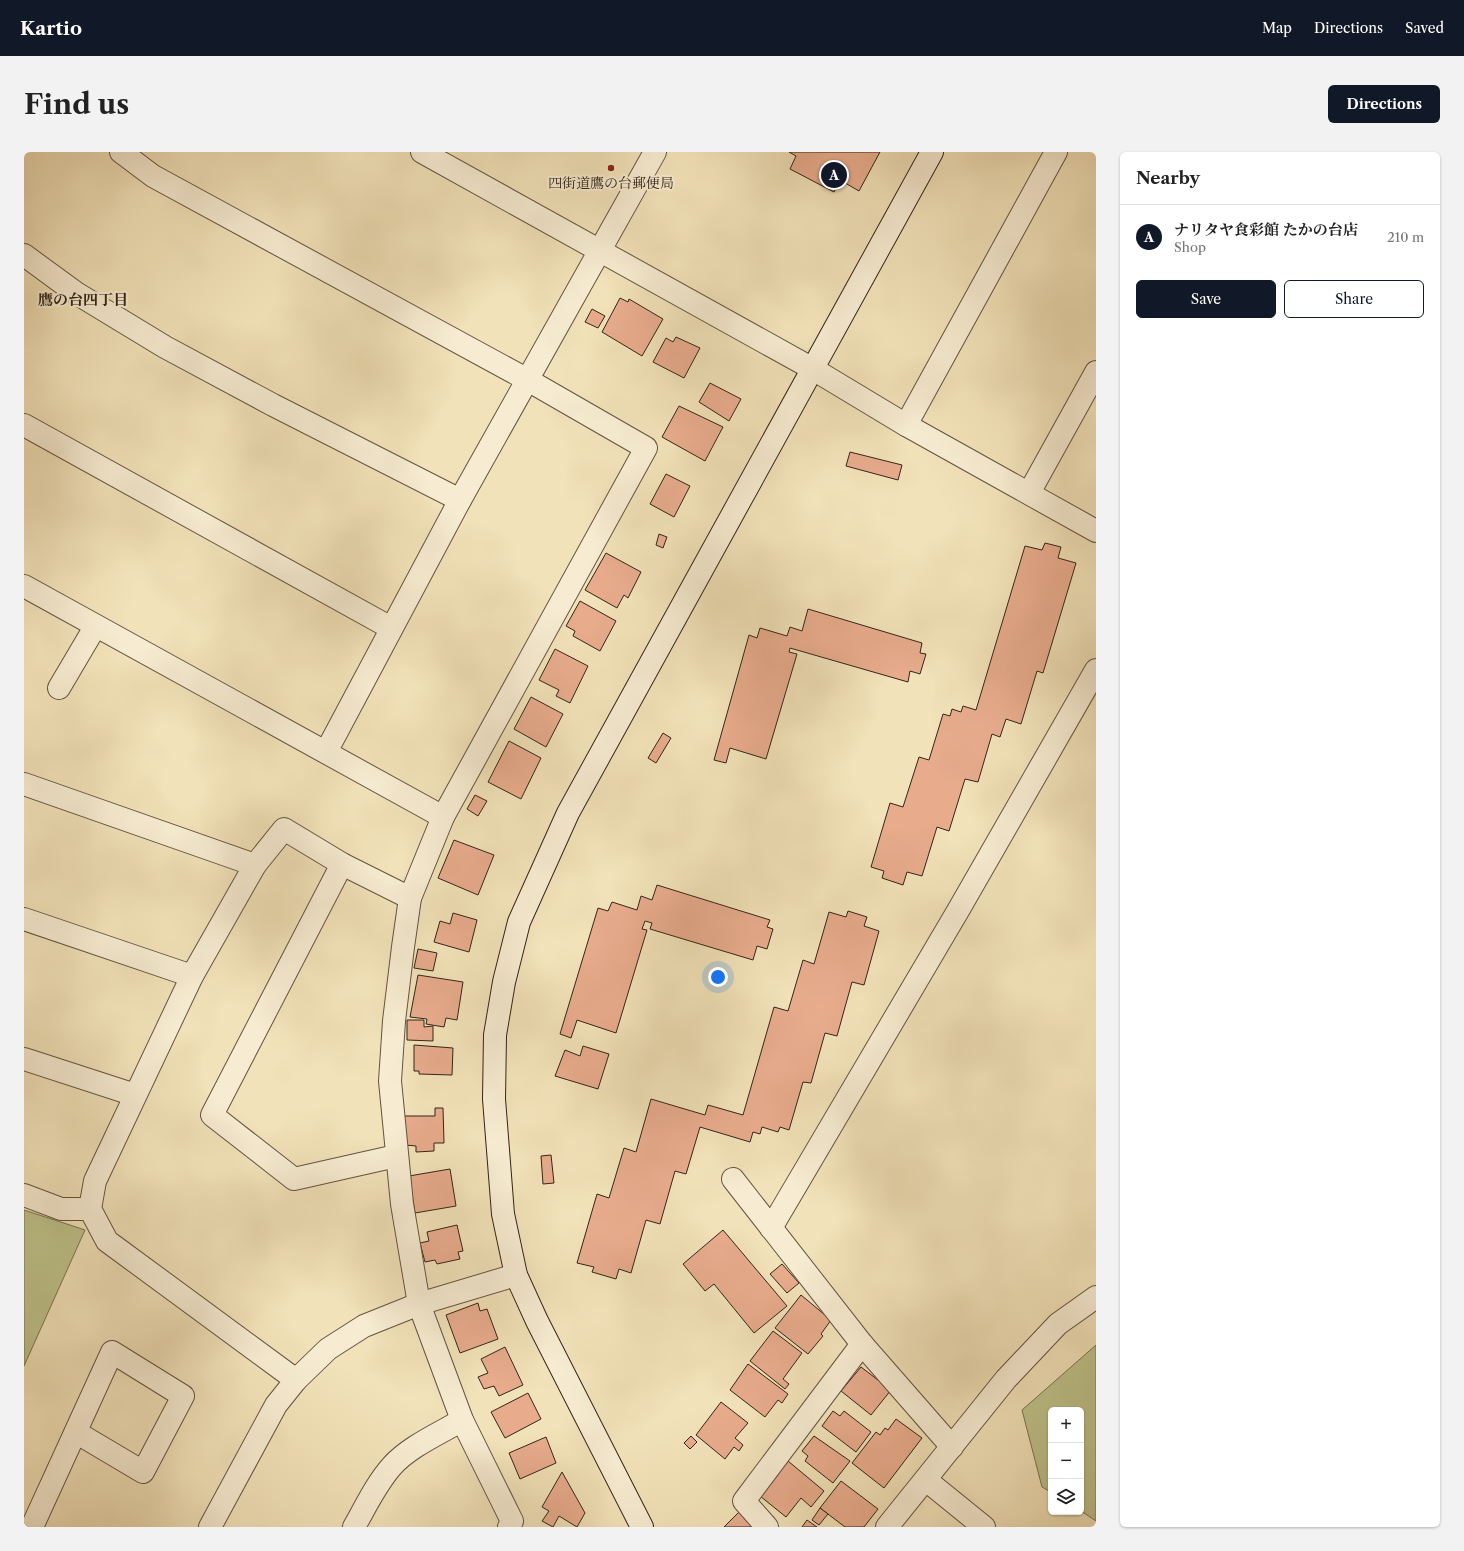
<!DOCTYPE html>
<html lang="en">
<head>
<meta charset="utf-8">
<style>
	body { margin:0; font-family:"Libre Caslon Text","Noto Serif JP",serif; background:#f2f2f2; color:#222 }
	.controls { position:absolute; right:12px; bottom:12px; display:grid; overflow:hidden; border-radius:6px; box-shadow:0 1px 3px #0004 }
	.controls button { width:36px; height:36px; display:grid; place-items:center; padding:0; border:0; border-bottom:1px solid #e0e0e0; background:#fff; color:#222; font:20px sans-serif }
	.you { position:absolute; left:694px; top:825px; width:14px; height:14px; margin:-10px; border:3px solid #fff; border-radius:50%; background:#1a73e8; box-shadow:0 0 0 6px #1a73e833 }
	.badge { display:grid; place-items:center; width:26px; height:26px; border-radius:50%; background:#111827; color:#fff; font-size:13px; font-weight:700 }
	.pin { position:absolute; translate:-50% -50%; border:2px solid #fff; box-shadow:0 1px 4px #0006 }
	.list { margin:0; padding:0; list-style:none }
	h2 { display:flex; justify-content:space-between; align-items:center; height:52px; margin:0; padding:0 16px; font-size:17px }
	h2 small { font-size:13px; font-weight:400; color:#767676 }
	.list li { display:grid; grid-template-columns:26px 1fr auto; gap:12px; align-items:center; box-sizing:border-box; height:64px; padding:0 16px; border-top:1px solid #e0e0e0 }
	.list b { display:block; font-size:15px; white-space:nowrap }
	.list p { margin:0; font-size:13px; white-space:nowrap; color:#767676 }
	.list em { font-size:13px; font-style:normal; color:#767676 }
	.actions { display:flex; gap:8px; padding:12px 16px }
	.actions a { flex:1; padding:9px 0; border:1px solid #111827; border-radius:6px; text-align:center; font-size:14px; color:#111827 }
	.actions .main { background:#111827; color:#fff }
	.icon { flex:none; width:22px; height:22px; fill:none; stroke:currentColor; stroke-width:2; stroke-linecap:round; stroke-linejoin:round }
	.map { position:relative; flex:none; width:1072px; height:1375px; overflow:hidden; border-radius:6px }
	header { display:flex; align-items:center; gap:24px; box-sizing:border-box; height:56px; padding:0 20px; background:#111827; color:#fff }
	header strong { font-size:19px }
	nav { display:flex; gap:22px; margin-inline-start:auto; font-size:14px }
	.intro { display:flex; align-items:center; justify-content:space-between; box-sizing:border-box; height:96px; padding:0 24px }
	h1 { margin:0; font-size:28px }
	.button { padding:10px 18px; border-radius:6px; background:#111827; color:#fff; font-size:14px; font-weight:700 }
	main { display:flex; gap:24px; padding:0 24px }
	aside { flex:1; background:#fff; border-radius:6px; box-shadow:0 1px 3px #0004 }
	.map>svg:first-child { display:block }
</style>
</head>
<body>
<header>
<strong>Kartio</strong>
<nav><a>Map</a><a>Directions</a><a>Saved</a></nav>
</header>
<div class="intro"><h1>Find us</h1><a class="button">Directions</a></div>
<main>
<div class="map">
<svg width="1072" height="1375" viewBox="0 0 1072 1375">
	<rect width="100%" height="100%" fill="#f2e2b9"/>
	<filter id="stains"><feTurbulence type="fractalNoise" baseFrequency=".005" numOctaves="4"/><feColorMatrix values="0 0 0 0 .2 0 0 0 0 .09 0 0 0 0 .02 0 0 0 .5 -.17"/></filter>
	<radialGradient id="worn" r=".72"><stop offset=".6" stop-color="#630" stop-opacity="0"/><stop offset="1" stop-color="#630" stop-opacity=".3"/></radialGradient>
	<g fill="#bec28c" stroke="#787452">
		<path d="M 0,1058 L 61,1078 L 0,1214 Z"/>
		<path d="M 1072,1193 L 1072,1369 L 1057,1359 L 1057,1258 L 1027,1258 L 1027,1340 L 1018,1335 L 998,1258 Z"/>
	</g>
	<g fill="#e8ac8d" stroke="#332517">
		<path d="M 765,0 L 856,0 L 835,39 L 816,28 L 810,40 L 766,17 L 772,4 Z"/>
		<path d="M 596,146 L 604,150 L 605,147 L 639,167 L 618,204 L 578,180 Z"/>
		<path d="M 568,157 L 581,164 L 574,176 L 561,170 Z"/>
		<path d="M 652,185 L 676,196 L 660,226 L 629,210 L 642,186 L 649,190 Z"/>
		<path d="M 686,231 L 717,247 L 705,269 L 675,250 Z"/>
		<path d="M 655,254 L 699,275 L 681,309 L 638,285 Z"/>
		<path d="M 826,300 L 878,313 L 874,328 L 822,314 Z"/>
		<path d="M 642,322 L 666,334 L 650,365 L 626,352 Z"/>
		<path d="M 635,382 L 643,385 L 639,396 L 632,393 Z"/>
		<path d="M 1021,391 L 1037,395 L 1034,406 L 1052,411 L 1019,521 L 1013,519 L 997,572 L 982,567 L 976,585 L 968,582 L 954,630 L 941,627 L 925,679 L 913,675 L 898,724 L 883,720 L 879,733 L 858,726 L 860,719 L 847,715 L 866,651 L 879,655 L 895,605 L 905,608 L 919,562 L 926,564 L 928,557 L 937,560 L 939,554 L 952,558 L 1001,394 L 1018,398 Z"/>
		<path d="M 582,401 L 617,420 L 604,446 L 600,443 L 593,456 L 561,438 Z"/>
		<path d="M 556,449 L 592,469 L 576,499 L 549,484 L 551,479 L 542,474 Z"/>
		<path d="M 784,457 L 898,491 L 896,501 L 902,502 L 896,522 L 886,519 L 884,530 L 766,496 L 765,500 L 773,502 L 742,607 L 706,596 L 702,611 L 690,608 L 725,483 L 733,486 L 736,476 L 763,484 L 766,475 L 778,479 Z"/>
		<path d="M 531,497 L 564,514 L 546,551 L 532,544 L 535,538 L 515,528 Z"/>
		<path d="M 507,545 L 539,562 L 522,595 L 490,577 Z"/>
		<path d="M 639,581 L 647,586 L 632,611 L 624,606 Z"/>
		<path d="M 485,589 L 517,606 L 497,647 L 464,630 Z"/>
		<path d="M 451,643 L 463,649 L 454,664 L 443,657 Z"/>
		<path d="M 430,688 L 470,703 L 454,743 L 414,726 Z"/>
		<path d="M 633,733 L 746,768 L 743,775 L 749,777 L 743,797 L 733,794 L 729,808 L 626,777 L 628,771 L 621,769 L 618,777 L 623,778 L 592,881 L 553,868 L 547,886 L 536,882 L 574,756 L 584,759 L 588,750 L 613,758 L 617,744 L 628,748 Z"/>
		<path d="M 824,759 L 843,765 L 840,774 L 855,779 L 840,833 L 828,830 L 813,884 L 801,881 L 787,931 L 779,930 L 765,978 L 756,975 L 754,980 L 738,975 L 736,982 L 729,980 L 726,990 L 676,975 L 662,1022 L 651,1019 L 636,1072 L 622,1068 L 607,1121 L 595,1117 L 592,1127 L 568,1120 L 570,1115 L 553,1111 L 573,1042 L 585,1046 L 600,996 L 612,1000 L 627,947 L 681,963 L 684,953 L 719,963 L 750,855 L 764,859 L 779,808 L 790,812 L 805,760 L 822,765 Z"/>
		<path d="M 429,761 L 453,768 L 445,800 L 410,790 L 416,769 L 426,772 Z"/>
		<path d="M 394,797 L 413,801 L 409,819 L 390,816 Z"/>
		<path d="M 394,823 L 439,830 L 433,868 L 422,866 L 420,875 L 402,872 L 403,867 L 386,865 Z"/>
		<path d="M 383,868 L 400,868 L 400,875 L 409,874 L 409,889 L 383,888 Z"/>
		<path d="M 390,893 L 429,896 L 428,923 L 395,922 L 395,919 L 390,919 Z"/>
		<path d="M 559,894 L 585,902 L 574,937 L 531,924 L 541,898 L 556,904 Z"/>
		<path d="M 411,956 L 419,956 L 420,991 L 410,991 L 410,999 L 392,1000 L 392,994 L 381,993 L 380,964 L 411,964 Z"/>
		<path d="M 527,1003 L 530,1031 L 519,1032 L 517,1004 Z"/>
		<path d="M 426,1017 L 432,1054 L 391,1061 L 385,1024 Z"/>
		<path d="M 433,1073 L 439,1099 L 434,1100 L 436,1107 L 413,1112 L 411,1108 L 401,1110 L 396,1091 L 405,1089 L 403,1080 Z"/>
		<path d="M 699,1078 L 763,1154 L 730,1181 L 690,1132 L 681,1139 L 659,1112 Z"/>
		<path d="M 758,1112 L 775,1131 L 763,1141 L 746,1122 Z"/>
		<path d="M 777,1143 L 807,1168 L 797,1182 L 799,1184 L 784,1202 L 751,1176 Z"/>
		<path d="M 454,1151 L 456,1159 L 463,1157 L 474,1187 L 436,1201 L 422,1163 Z"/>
		<path d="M 749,1179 L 778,1201 L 759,1227 L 765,1232 L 761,1237 L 726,1209 Z"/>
		<path d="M 481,1195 L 499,1233 L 475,1244 L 470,1234 L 460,1237 L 454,1225 L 464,1221 L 457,1207 Z"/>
		<path d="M 724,1212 L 764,1242 L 758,1251 L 754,1248 L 741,1265 L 706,1238 Z"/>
		<path d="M 837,1215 L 867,1238 L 847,1263 L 817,1239 Z"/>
		<path d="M 504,1241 L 517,1267 L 481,1286 L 467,1260 Z"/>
		<path d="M 697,1250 L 724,1271 L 711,1286 L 719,1293 L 715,1299 L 710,1295 L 701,1307 L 672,1283 Z"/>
		<path d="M 809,1259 L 816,1264 L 820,1259 L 847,1280 L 832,1300 L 798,1274 Z"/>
		<path d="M 872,1267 L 898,1286 L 860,1336 L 828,1311 L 852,1280 L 856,1283 L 861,1276 L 864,1278 Z"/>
		<path d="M 667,1284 L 673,1290 L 666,1297 L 660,1291 Z"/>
		<path d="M 790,1284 L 826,1309 L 809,1331 L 781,1309 L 784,1304 L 778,1299 Z"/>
		<path d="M 522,1285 L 532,1311 L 496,1327 L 485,1301 Z"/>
		<path d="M 764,1309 L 800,1339 L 787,1355 L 777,1346 L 762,1365 L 736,1344 Z"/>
		<path d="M 538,1320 L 561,1361 L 553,1375 L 535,1364 L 529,1375 L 518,1369 L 525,1359 L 518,1355 Z"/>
		<path d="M 817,1329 L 854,1357 L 840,1375 L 821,1375 L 796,1356 Z"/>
		<path d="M 796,1356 L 804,1362 L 795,1373 L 788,1368 Z"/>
		<path d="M 715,1360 L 730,1375 L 700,1375 Z"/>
		<path d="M 783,1368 L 793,1375 L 778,1375 Z"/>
	</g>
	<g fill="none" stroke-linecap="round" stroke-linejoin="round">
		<g stroke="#635440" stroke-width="24">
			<g id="street">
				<path d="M 97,0 L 129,24 L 502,227 L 622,296 L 419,665 L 386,746 L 379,795 L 370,869 L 366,929 L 378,1052 L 395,1152 L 438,1268 L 488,1369 L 485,1375"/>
				<path d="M 398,0 L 789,217 L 882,273 L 1072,379"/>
				<path d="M 0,103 L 52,141 L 141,195 L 249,253 L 436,348"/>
				<path d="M 0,273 L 367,476"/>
				<path d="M 882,273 L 1032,0"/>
				<path d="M 1005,341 L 1072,220"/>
				<path d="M 0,434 L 419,665"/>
				<path d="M 35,536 L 71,475"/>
				<path d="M 302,600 L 436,348 L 631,0"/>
				<path d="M 0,632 L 231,713"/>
				<path d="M 318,712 L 188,963 L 270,1027 L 372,1004"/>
				<path d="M 0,767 L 168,824"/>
				<path d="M 0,907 L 111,943"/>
				<path d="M 709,1027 L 838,1192 L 928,1295"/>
				<path d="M 0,1043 L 37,1057 L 66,1057"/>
				<path d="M 747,1076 L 935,757 L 1072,518"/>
				<path d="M 272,1228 L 83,1089 L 66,1057 L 71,1029 L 168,824 L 231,713 L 260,677 L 318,712 L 386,746"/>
				<path d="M 902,1328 L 960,1375"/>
				<path d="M 8,1375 L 88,1200 L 159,1244 L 119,1320 L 55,1282"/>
				<path d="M 186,1375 L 252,1253 L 272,1228 L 304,1197 L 340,1174 L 395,1152 L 492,1123"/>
				<path d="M 330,1375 C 342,1354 352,1332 368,1314 C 386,1294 415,1282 438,1268"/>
				<path d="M 743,1375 L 720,1349 L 838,1192"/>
				<path d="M 863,1375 L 982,1227 L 1034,1172 L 1072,1145"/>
			</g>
		</g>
		<g stroke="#332517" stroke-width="24">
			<path id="secondary" d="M 618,1375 L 513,1169 L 492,1123 L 479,1062 L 470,947 L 471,883 L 480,830 L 495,770 L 544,661 L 908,0"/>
		</g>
		<use href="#street" stroke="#f7ecd2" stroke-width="22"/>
		<use href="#secondary" stroke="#f7ecd2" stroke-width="22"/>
	</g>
	<circle fill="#8f2418" stroke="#f7ecd2" stroke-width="1.5" cx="587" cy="16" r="4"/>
	<g text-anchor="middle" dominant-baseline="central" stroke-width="4" stroke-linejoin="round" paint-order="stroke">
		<g font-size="14" fill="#332517" stroke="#f7ecd2">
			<text x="587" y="31">四街道鷹の台郵便局</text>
		</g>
		<g font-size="15" font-weight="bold" fill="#332517" stroke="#f7ecd2">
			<text x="59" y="147">鷹の台四丁目</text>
		</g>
	</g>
	<rect width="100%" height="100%" filter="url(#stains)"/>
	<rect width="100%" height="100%" fill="url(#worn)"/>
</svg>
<div class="controls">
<button>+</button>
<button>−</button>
<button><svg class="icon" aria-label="layers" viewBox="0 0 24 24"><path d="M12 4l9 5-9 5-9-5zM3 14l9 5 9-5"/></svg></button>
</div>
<div class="you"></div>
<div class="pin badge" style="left:810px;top:23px">A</div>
</div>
<aside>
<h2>Nearby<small></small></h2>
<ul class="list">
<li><span class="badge">A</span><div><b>ナリタヤ食彩館 たかの台店</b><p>Shop</p></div><em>210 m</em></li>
</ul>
<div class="actions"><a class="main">Save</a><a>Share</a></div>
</aside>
</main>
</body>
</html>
